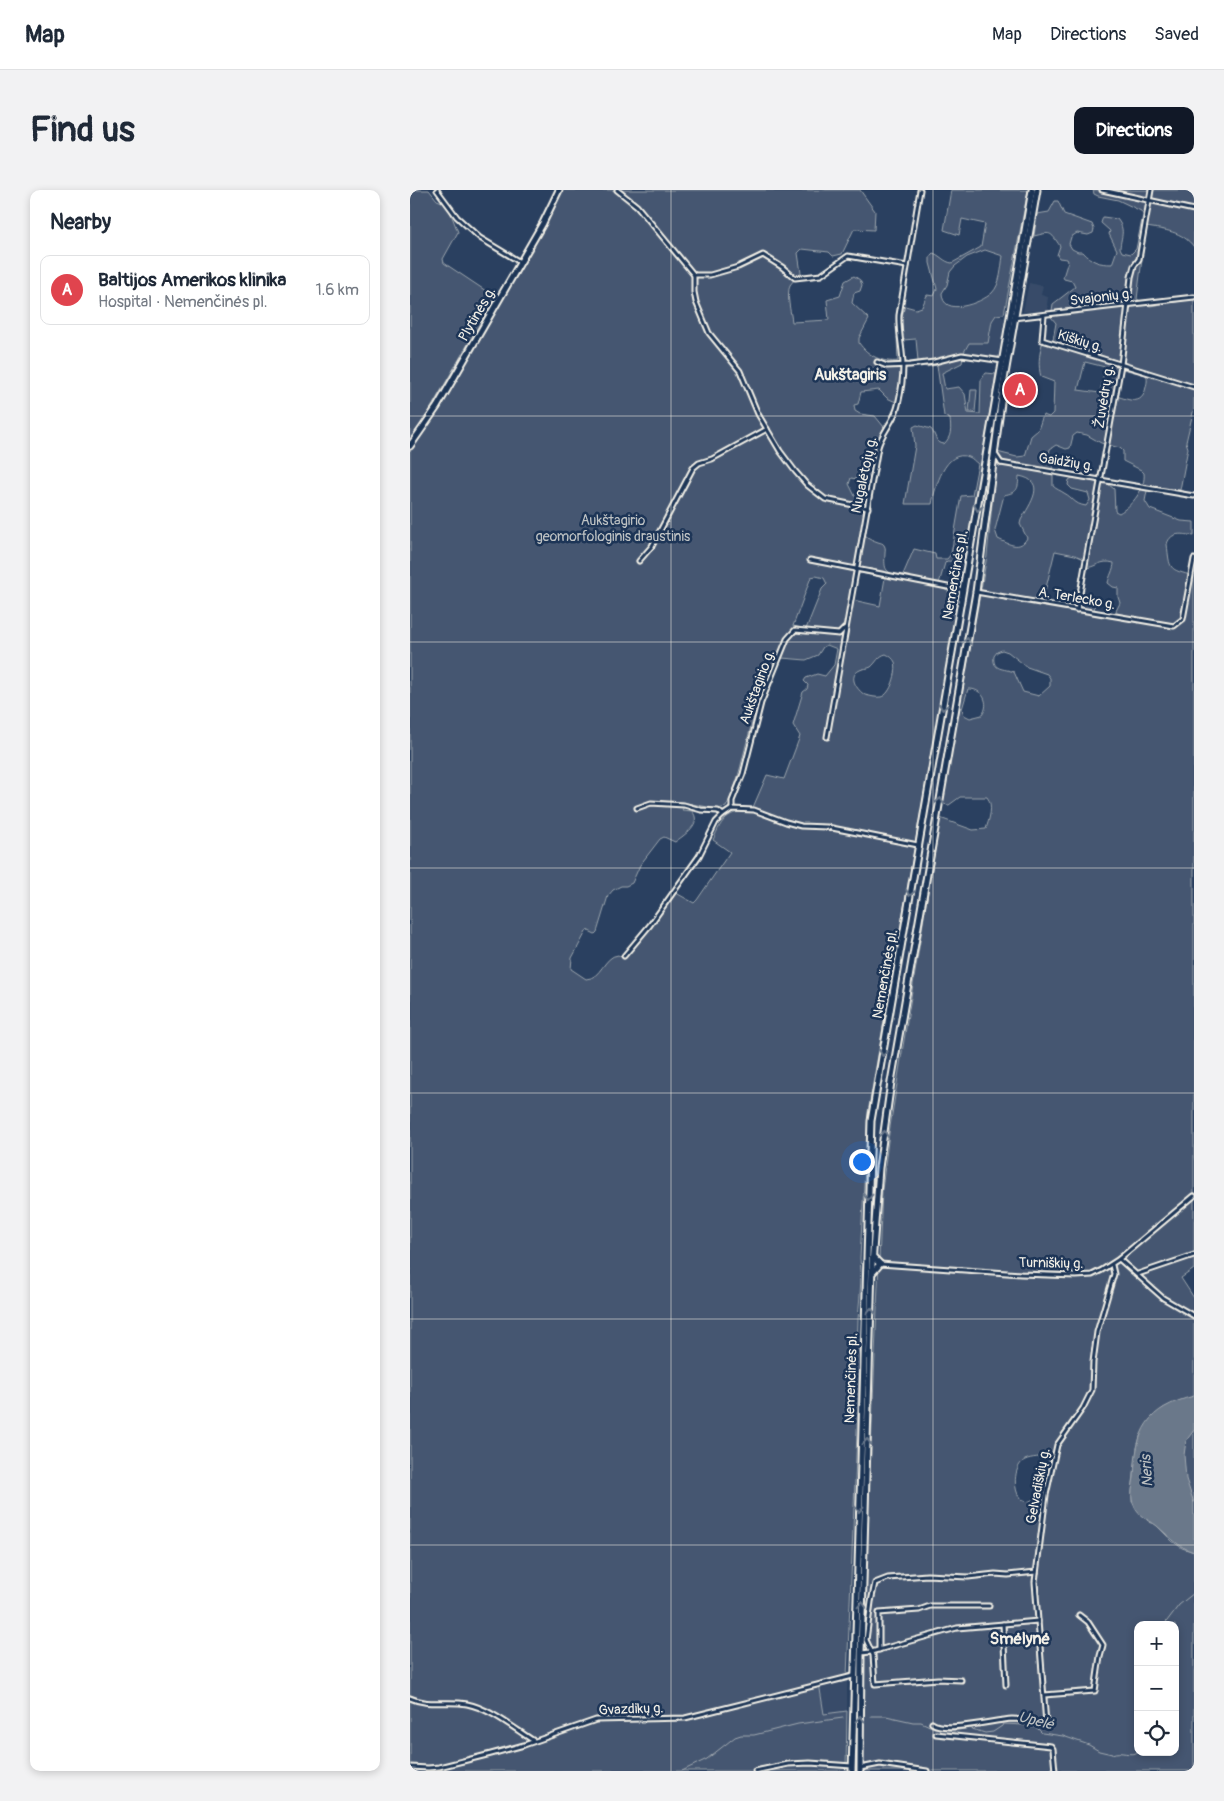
<!DOCTYPE html>
<html lang="en">
<head>
<meta charset="utf-8">
<style>
	body { margin:0; font-family:Pangolin,sans-serif; background:#f2f2f3; color:#1f2937 }
	.controls { position:absolute; right:15px; bottom:15px; display:grid; overflow:hidden; border-radius:10px; box-shadow:0 2px 8px #0003 }
	.controls button { width:45px; height:45px; display:grid; place-items:center; padding:0; border:0; border-bottom:1px solid #e0e1e3; background:#fff; color:#1f2937; font:25px sans-serif }
	.you { position:absolute; left:451px; top:971px; width:18px; height:18px; margin:-12px; border:4px solid #fff; border-radius:50%; background:#1a73e8; box-shadow:0 0 0 8px #1a73e833 }
	.badge { display:grid; place-items:center; width:32px; height:32px; border-radius:50%; background:#111827; color:#fff; font-size:16px; font-weight:700 }
	.pin { position:absolute; translate:-50% -50%; border:2px solid #fff; box-shadow:0 1px 5px #0006 }
	.list { margin:0; padding:0; list-style:none }
	h2 { display:flex; justify-content:space-between; align-items:center; height:65px; margin:0; padding:0 20px; font-size:21px }
	h2 small { font-size:16px; font-weight:400; color:#747a83 }
	.list li { display:grid; grid-template-columns:32px 1fr auto; gap:15px; align-items:center; box-sizing:border-box; height:70px; margin:0 10px 10px; padding:0 10px; border:1px solid #e0e1e3; border-radius:10px }
	.list b { display:block; font-size:19px; white-space:nowrap }
	.list p { margin:0; font-size:16px; white-space:nowrap; color:#747a83 }
	.list em { font-size:16px; font-style:normal; color:#747a83 }
	.icon { flex:none; width:28px; height:28px; fill:none; stroke:currentColor; stroke-width:2; stroke-linecap:round; stroke-linejoin:round }
	.map { position:relative; flex:none; width:784px; height:1581px; overflow:hidden; border-radius:10px }
	header { display:flex; align-items:center; gap:30px; box-sizing:border-box; height:70px; padding:0 25px; background:#fff; border-bottom:1px solid #e0e1e3 }
	header strong { font-size:24px }
	nav { display:flex; gap:28px; margin-inline-start:auto; font-size:18px }
	.intro { display:flex; align-items:center; justify-content:space-between; box-sizing:border-box; height:120px; padding:0 30px }
	h1 { margin:0; font-size:35px }
	.button { padding:12px 22px; border-radius:10px; background:#111827; color:#fff; font-size:18px; font-weight:700 }
	main { display:flex; gap:30px; padding:0 30px }
	aside { flex:1; background:#fff; border-radius:10px; box-shadow:0 2px 8px #0003 }
	.map>svg:first-child { display:block }
</style>
</head>
<body>
<header>
<strong>Map</strong>
<nav><a>Map</a><a>Directions</a><a>Saved</a></nav>
</header>
<div class="intro"><h1>Find us</h1><a class="button">Directions</a></div>
<main>
<aside>
<h2>Nearby<small></small></h2>
<ul class="list">
<li><span class="badge" style="background:#e0444e">A</span><div><b>Baltijos Amerikos klinika</b><p>Hospital · Nemenčinės pl.</p></div><em>1.6 km</em></li>
</ul>
</aside>
<div class="map">
<svg width="784" height="1581" viewBox="0 0 784 1581">
	<rect width="100%" height="100%" fill="#2a4060"/>
	<filter id="ink" filterUnits="userSpaceOnUse"><feTurbulence type="fractalNoise" baseFrequency=".02" numOctaves="2"/><feDisplacementMap in="SourceGraphic" scale="10" xChannelSelector="R" yChannelSelector="G"/><feConvolveMatrix kernelMatrix="1 2 1 2 8 2 1 2 1" color-interpolation-filters="sRGB"/></filter>
	<g filter="url(#ink)">
		<g fill="#374c69">
			<path d="M 619,93 L 633,96 L 631,105 L 638,107 L 637,115 L 639,120 L 613,122 Z"/>
			<path d="M 586,125 L 597,129 L 597,131 L 591,167 L 588,173 L 554,167 L 554,162 L 559,153 L 578,153 L 582,131 Z"/>
			<path d="M 437,1486 L 437,1521 L 414,1524 L 409,1492 Z"/>
		</g>
		<g fill="#445771" stroke="#9ca4ac" fill-rule="evenodd">
			<path d="M 0,0 L 19,0 L 27,10 L 37,14 L 48,42 L 33,69 L 34,73 L 85,107 L 14,230 L 0,249 Z"/>
			<path d="M 151,0 L 450,0 L 465,21 L 464,40 L 444,39 L 432,64 L 423,66 L 419,62 L 392,59 L 388,63 L 391,83 C 388,88 382,91 380,95 C 376,106 381,122 382,132 L 419,130 L 417,110 L 430,106 L 435,91 L 444,86 L 450,90 L 452,95 L 450,101 L 444,103 L 442,113 L 459,129 L 449,148 L 449,153 C 458,166 473,173 488,171 L 487,147 L 493,146 C 491,136 491,127 495,116 L 506,119 L 512,117 L 517,105 L 524,106 L 527,99 L 520,73 L 520,66 L 523,63 C 530,65 534,72 542,73 L 571,57 L 575,34 L 552,29 L 549,45 L 534,40 L 541,0 L 618,0 L 594,124 L 586,125 L 582,131 L 578,153 L 559,153 L 554,162 L 552,173 L 532,183 L 535,199 L 549,197 L 555,204 L 558,223 L 570,224 L 571,190 L 576,183 L 586,184 L 557,360 C 550,371 550,372 537,371 L 535,373 L 528,397 L 545,404 L 548,410 L 458,922 L 450,1068 C 454,1101 443,1136 450,1168 L 437,1486 L 409,1493 L 414,1524 L 437,1521 L 436,1581 L 0,1581 L 0,260 L 31,213 L 137,31 ZM 575,60 L 593,66 C 591,77 591,94 582,103 C 571,113 532,128 532,103 L 537,95 L 540,82 L 545,76 L 557,67 ZM 506,149 L 508,171 L 516,177 L 527,175 L 534,226 L 540,229 C 541,239 542,246 534,254 C 525,253 526,245 521,239 L 507,235 L 503,237 L 505,256 L 495,314 L 522,314 C 525,298 535,258 559,267 C 562,268 565,272 568,274 L 562,305 L 551,306 L 541,364 L 537,369 L 526,369 L 525,364 L 504,359 L 492,387 C 475,382 474,381 475,363 C 475,360 476,358 474,355 C 473,353 471,353 468,352 C 448,345 452,339 455,322 L 448,312 L 439,294 L 441,288 L 452,290 L 456,298 L 460,297 L 469,250 L 474,237 L 465,226 L 450,224 L 445,221 L 444,215 L 448,214 L 451,202 L 469,200 L 477,208 L 486,212 L 493,196 L 493,150 ZM 451,383 L 475,388 L 470,416 L 443,410 L 448,385 ZM 406,386 L 414,388 L 417,394 L 412,399 L 396,439 L 383,436 L 401,387 ZM 417,455 L 427,459 L 424,475 L 415,486 L 407,484 L 396,488 L 394,491 L 398,495 L 397,499 L 393,502 L 383,535 L 390,546 L 389,549 L 374,589 L 357,585 L 341,622 C 318,620 312,629 303,650 L 320,662 L 287,710 L 284,713 L 266,703 L 237,742 L 216,767 L 213,768 L 208,765 C 194,766 191,789 176,789 L 161,779 L 162,768 L 177,740 L 185,744 L 187,742 L 198,706 L 203,700 L 211,696 L 216,696 L 222,693 L 230,675 L 250,649 L 254,647 L 265,652 C 274,645 293,634 282,621 L 272,620 L 277,613 L 308,619 L 316,617 C 327,596 331,574 337,551 C 344,524 354,497 365,471 L 372,468 L 396,470 L 408,465 L 413,457 ZM 476,464 C 480,466 483,468 485,472 C 488,481 481,505 471,507 C 466,508 460,506 455,505 C 447,500 437,486 450,480 C 454,478 457,479 461,477 C 467,472 468,466 476,464 Z"/>
			<path d="M 683,0 L 784,0 L 784,57 C 772,41 755,40 736,37 L 727,109 L 740,116 L 784,109 L 784,218 L 776,252 L 778,258 L 770,300 L 738,296 L 735,311 L 740,319 L 771,331 L 784,332 L 784,346 C 773,344 761,341 757,354 C 760,380 758,379 784,386 L 784,1079 L 771,1088 L 784,1108 L 784,1206 L 753,1218 L 730,1246 L 727,1258 L 722,1302 L 722,1312 L 739,1332 L 745,1334 L 762,1351 L 772,1358 L 784,1362 L 784,1581 L 453,1581 L 455,1402 L 472,1000 L 479,943 L 530,628 L 563,640 L 576,639 C 579,630 584,615 577,607 L 550,607 L 539,615 L 532,614 L 577,366 L 587,262 L 607,267 L 615,266 L 621,246 L 628,240 L 633,225 L 639,227 L 643,223 L 644,192 L 631,187 C 628,175 629,166 632,154 L 643,150 L 646,133 L 641,127 L 643,114 L 665,97 L 662,91 L 654,89 L 653,87 L 658,71 L 657,69 L 649,68 L 647,65 L 650,56 C 640,41 641,42 624,46 L 627,24 L 639,22 L 645,11 L 648,11 L 654,24 L 682,34 L 684,39 L 683,43 L 678,45 L 667,43 L 661,47 L 659,54 L 662,59 L 668,62 L 673,62 C 682,72 689,74 702,74 L 707,60 L 699,44 L 700,41 L 691,33 L 693,27 L 707,29 C 716,40 711,46 710,58 L 712,62 L 721,64 L 726,59 L 733,25 L 731,21 L 708,10 L 688,6 L 684,4 ZM 675,172 L 695,177 L 690,203 L 668,200 ZM 709,178 L 736,185 C 738,190 737,192 736,197 C 732,218 718,209 703,205 ZM 667,243 L 677,245 L 691,253 L 710,258 L 713,261 L 713,271 L 731,280 L 734,283 C 736,298 722,316 709,323 L 705,321 L 704,299 L 698,294 L 662,288 L 659,290 L 658,295 L 662,299 L 678,303 L 680,310 L 676,316 C 663,314 664,308 654,303 C 650,300 647,300 643,296 L 643,275 L 639,264 L 640,259 L 646,255 L 656,259 L 660,258 L 663,246 ZM 609,286 C 638,291 620,314 611,330 L 610,334 L 617,348 C 610,361 599,354 588,349 L 585,340 L 594,305 C 608,302 608,300 609,286 ZM 645,361 L 665,365 L 674,369 L 674,378 C 686,378 690,369 704,373 C 704,379 699,387 698,393 L 703,397 L 708,398 L 708,407 L 710,413 L 703,427 L 684,424 C 686,408 683,405 667,401 L 666,402 L 663,420 L 632,414 ZM 592,460 L 598,462 L 617,477 L 637,484 L 640,488 L 640,496 L 629,506 L 613,502 L 604,482 C 594,478 582,481 584,466 L 587,462 ZM 558,499 C 572,498 581,513 572,525 L 560,528 L 554,525 L 552,519 ZM 639,1266 L 638,1287 L 634,1286 C 630,1292 628,1306 622,1310 C 604,1320 599,1278 615,1270 C 621,1267 632,1267 639,1266 ZM 728,1435 L 765,1435 L 765,1562 L 728,1562 Z"/>
			<path d="M 561,200 L 567,200 L 565,222 L 559,222 Z"/>
			<path d="M 784,1240 L 784,1313 C 774,1295 766,1255 784,1240 Z"/>
		</g>
		<path fill="#6a788a" stroke="#a1a8b0" d="M 784,1206 L 784,1240 L 776,1251 L 774,1265 L 776,1289 L 784,1313 L 784,1362 C 768,1357 760,1347 747,1336 C 737,1328 728,1328 723,1313 C 720,1305 723,1295 724,1287 C 726,1240 736,1218 784,1206 Z"/>
		<g fill="none" stroke-linecap="round" stroke-linejoin="round">
			<g stroke="#a1a8b0" stroke-width="1">
				<path d="M 754,1435 L 769,1415 L 784,1403"/>
				<path d="M 461,1526 L 476,1526 L 503,1532 L 511,1532 L 524,1538 L 544,1541 L 559,1538 L 575,1543 L 583,1542 L 592,1536 L 593,1534 L 615,1535 L 627,1538 L 632,1543 L 653,1546 L 679,1555 L 689,1561 L 702,1564 C 711,1560 720,1567 728,1562"/>
				<path d="M 272,1581 L 297,1569 L 325,1547 L 331,1545 L 344,1545 L 388,1534 L 433,1528"/>
			</g>
			<g stroke="#f4f1e8" stroke-width="7">
				<g id="minor">
					<path d="M 27,0 L 47,27 L 70,48 L 110,72"/>
					<path d="M 207,0 L 227,16 L 284,85 L 284,102 L 286,112 L 299,143 L 330,181 L 348,224 L 370,261 L 385,281 L 397,295 L 415,309 L 458,318"/>
					<path d="M 692,0 L 784,20"/>
					<path d="M 284,85 L 300,85 L 328,77 L 353,65 L 372,77 L 385,88 L 411,85 L 438,66 L 497,76"/>
					<path d="M 634,125 L 632,150 L 784,197"/>
					<path d="M 603,128 L 784,107"/>
					<path d="M 467,172 L 477,176 L 500,175 L 524,172 L 552,165 L 593,171"/>
					<path d="M 585,264 L 591,273"/>
					<path d="M 591,273 L 784,306"/>
					<path d="M 400,370 L 553,400"/>
					<path d="M 229,371 L 242,356 L 283,278 L 289,273 L 302,269 L 357,239"/>
					<path d="M 566,402 L 764,436 L 773,429 L 784,369"/>
					<path d="M 667,420 L 711,175 L 721,87 L 724,76 L 729,69 L 741,0"/>
					<path d="M 417,547 L 468,257 C 472,242 485,230 488,215 C 491,202 493,189 493,176 C 493,159 488,143 489,125 L 510,0"/>
					<path d="M 227,618 L 241,613 L 274,615 L 291,620 L 308,621 L 313,625"/>
					<path d="M 322,619 L 322,611 L 333,584 L 351,513 L 377,449 L 385,440 L 429,444 L 435,438"/>
					<path d="M 214,766 L 240,735 L 289,666 L 306,632 L 313,625 L 322,619 L 344,620 L 376,632 L 391,636 L 417,637 L 508,655"/>
					<path d="M 709,1069 L 753,1108 L 784,1126"/>
					<path d="M 470,1074 L 611,1084 L 666,1086 L 682,1085 L 692,1080 L 709,1069 L 784,1006"/>
					<path d="M 728,1084 L 784,1065"/>
					<path d="M 593,1434 L 596,1495"/>
					<path d="M 469,1460 L 469,1423 L 509,1420 L 520,1416 L 579,1416"/>
					<path d="M 451,1463 L 461,1462 L 547,1438 L 628,1431"/>
					<path d="M 551,1490 L 528,1489 L 465,1494 L 463,1465 L 456,1450 L 461,1412 L 465,1393 L 478,1388 L 517,1385 L 558,1387 L 585,1384 L 598,1385 L 626,1382"/>
					<path d="M 634,1505 L 685,1501 L 690,1466 L 693,1455 L 678,1432 L 669,1425"/>
					<path d="M 0,1508 C 19,1517 37,1510 57,1514 C 79,1518 105,1539 124,1551"/>
					<path d="M 522,1533 C 535,1543 584,1530 602,1529 C 613,1529 625,1533 636,1534 L 625,1392 L 636,1305 L 647,1255 L 673,1218 L 682,1200 L 683,1172 L 687,1142 L 704,1084 L 702,1075"/>
					<path d="M 526,1544 L 641,1556 L 643,1559 L 645,1581"/>
					<path d="M 0,1577 L 18,1578 L 29,1577 L 81,1564 L 114,1555 L 186,1530 L 275,1528 L 443,1486"/>
					<path d="M 450,1578 L 470,1574 L 517,1581"/>
					<path d="M 345,1581 L 378,1574 L 400,1573 L 442,1576"/>
				</g>
			</g>
			<g stroke="#f4f1e8" stroke-width="9">
				<path id="secondary" d="M 0,256 L 27,217 L 133,33 L 149,0"/>
			</g>
			<g stroke="#f4f1e8" stroke-width="9">
				<g id="primary">
					<path d="M 463,1082 L 470,1074 L 463,1067"/>
					<path d="M 442,1581 L 461,931 L 622,0"/>
					<path d="M 450,1581 L 451,1463 L 462,1075 L 469,978 L 481,892 L 566,402 L 594,190 L 627,0"/>
				</g>
			</g>
			<use href="#minor" stroke="#1d3557" stroke-width="3"/>
			<use href="#secondary" stroke="#1d3557" stroke-width="5"/>
			<use href="#primary" stroke="#1d3557" stroke-width="5"/>
		</g>
		<defs><path id="oneway-chevron" d="M-2-3.5L2.5 0L-2 3.5" fill="none" stroke-width="1.6" stroke-linecap="round" stroke-linejoin="round" transform="scale(1.25)"/></defs>
		<g stroke="#68778a">
			<use href="#oneway-chevron" transform="translate(568 318) rotate(100)"/>
			<use href="#oneway-chevron" transform="translate(557 451) rotate(-80)"/>
			<use href="#oneway-chevron" transform="translate(533 517) rotate(100)"/>
			<use href="#oneway-chevron" transform="translate(530 611) rotate(-80)"/>
			<use href="#oneway-chevron" transform="translate(500 703) rotate(100)"/>
			<use href="#oneway-chevron" transform="translate(473 863) rotate(100)"/>
			<use href="#oneway-chevron" transform="translate(474 944) rotate(-82)"/>
			<use href="#oneway-chevron" transform="translate(458 1007) rotate(92)"/>
			<use href="#oneway-chevron" transform="translate(461 1121) rotate(-88)"/>
			<use href="#oneway-chevron" transform="translate(457 1252) rotate(-88)"/>
			<use href="#oneway-chevron" transform="translate(449 1319) rotate(92)"/>
			<use href="#oneway-chevron" transform="translate(452 1415) rotate(-88)"/>
			<use href="#oneway-chevron" transform="translate(450 1529) rotate(-90)"/>
		</g>
	</g>
	<path fill="none" stroke="#f4f1e8" stroke-width="1" stroke-opacity="0.55" d="M 261,0 L 261,1581M 523,0 L 523,1581M 0,226 L 784,226M 0,452 L 784,452M 0,678 L 784,678M 0,903 L 784,903M 0,1129 L 784,1129M 0,1355 L 784,1355"/>
	<g text-anchor="middle" dominant-baseline="central" stroke-width="5" stroke-linejoin="round" paint-order="stroke">
		<g font-size="14" fill="#f4f1e8" stroke="#1d3557">
			<text transform="translate(691 107) rotate(-7)">Svajonių g.</text>
			<text transform="translate(67 124) rotate(-60)">Plytinės g.</text>
			<text transform="translate(670 151) rotate(17)">Kiškių g.</text>
			<text transform="translate(694 207) rotate(-81)">Žuvėdrų g.</text>
			<text transform="translate(656 272) rotate(9)">Gaidžių g.</text>
			<text transform="translate(454 285) rotate(-78)">Nugalėtojų g.</text>
			<text transform="translate(545 385) rotate(-80)">Nemenčinės pl.</text>
			<text transform="translate(667 408) rotate(10)">A. Terlecko g.</text>
			<text transform="translate(347 497) rotate(-70)">Aukštagirio g.</text>
			<text transform="translate(475 784) rotate(-80)">Nemenčinės pl.</text>
			<text transform="translate(641 1073) rotate(1)">Turniškių g.</text>
			<text transform="translate(441 1188) rotate(-88)">Nemenčinės pl.</text>
			<text transform="translate(628 1296) rotate(-79)">Gelvadiškių g.</text>
			<text transform="translate(221 1519) rotate(-2)">Gvazdikų g.</text>
		</g>
		<g font-size="14" fill="#bfc3c4" stroke="#1d3557">
			<text x="203" y="330">Aukštagirio<tspan x="203" dy="16">geomorfologinis draustinis</tspan></text>
		</g>
		<g font-size="15" font-style="italic" fill="#bdc1c2" stroke="#1d3557">
			<text transform="translate(737 1281) rotate(-94)">Neris</text>
			<text transform="translate(626 1531) rotate(14)">Upelė</text>
		</g>
		<g font-size="16" font-weight="bold" fill="#f4f1e8" stroke="#1d3557">
			<text x="440" y="185">Aukštagiris</text>
			<text x="610" y="1449">Smėlynė</text>
		</g>
	</g>
</svg>
<div class="controls">
<button>+</button>
<button>−</button>
<button><svg class="icon" aria-label="locate" viewBox="0 0 24 24"><circle cx="12" cy="12" r="6"/><path d="M12 2v4M12 18v4M2 12h4M18 12h4"/></svg></button>
</div>
<div class="you"></div>
<div class="pin badge" style="left:610px;top:200px;background:#e0444e">A</div>
</div>
</main>
</body>
</html>
